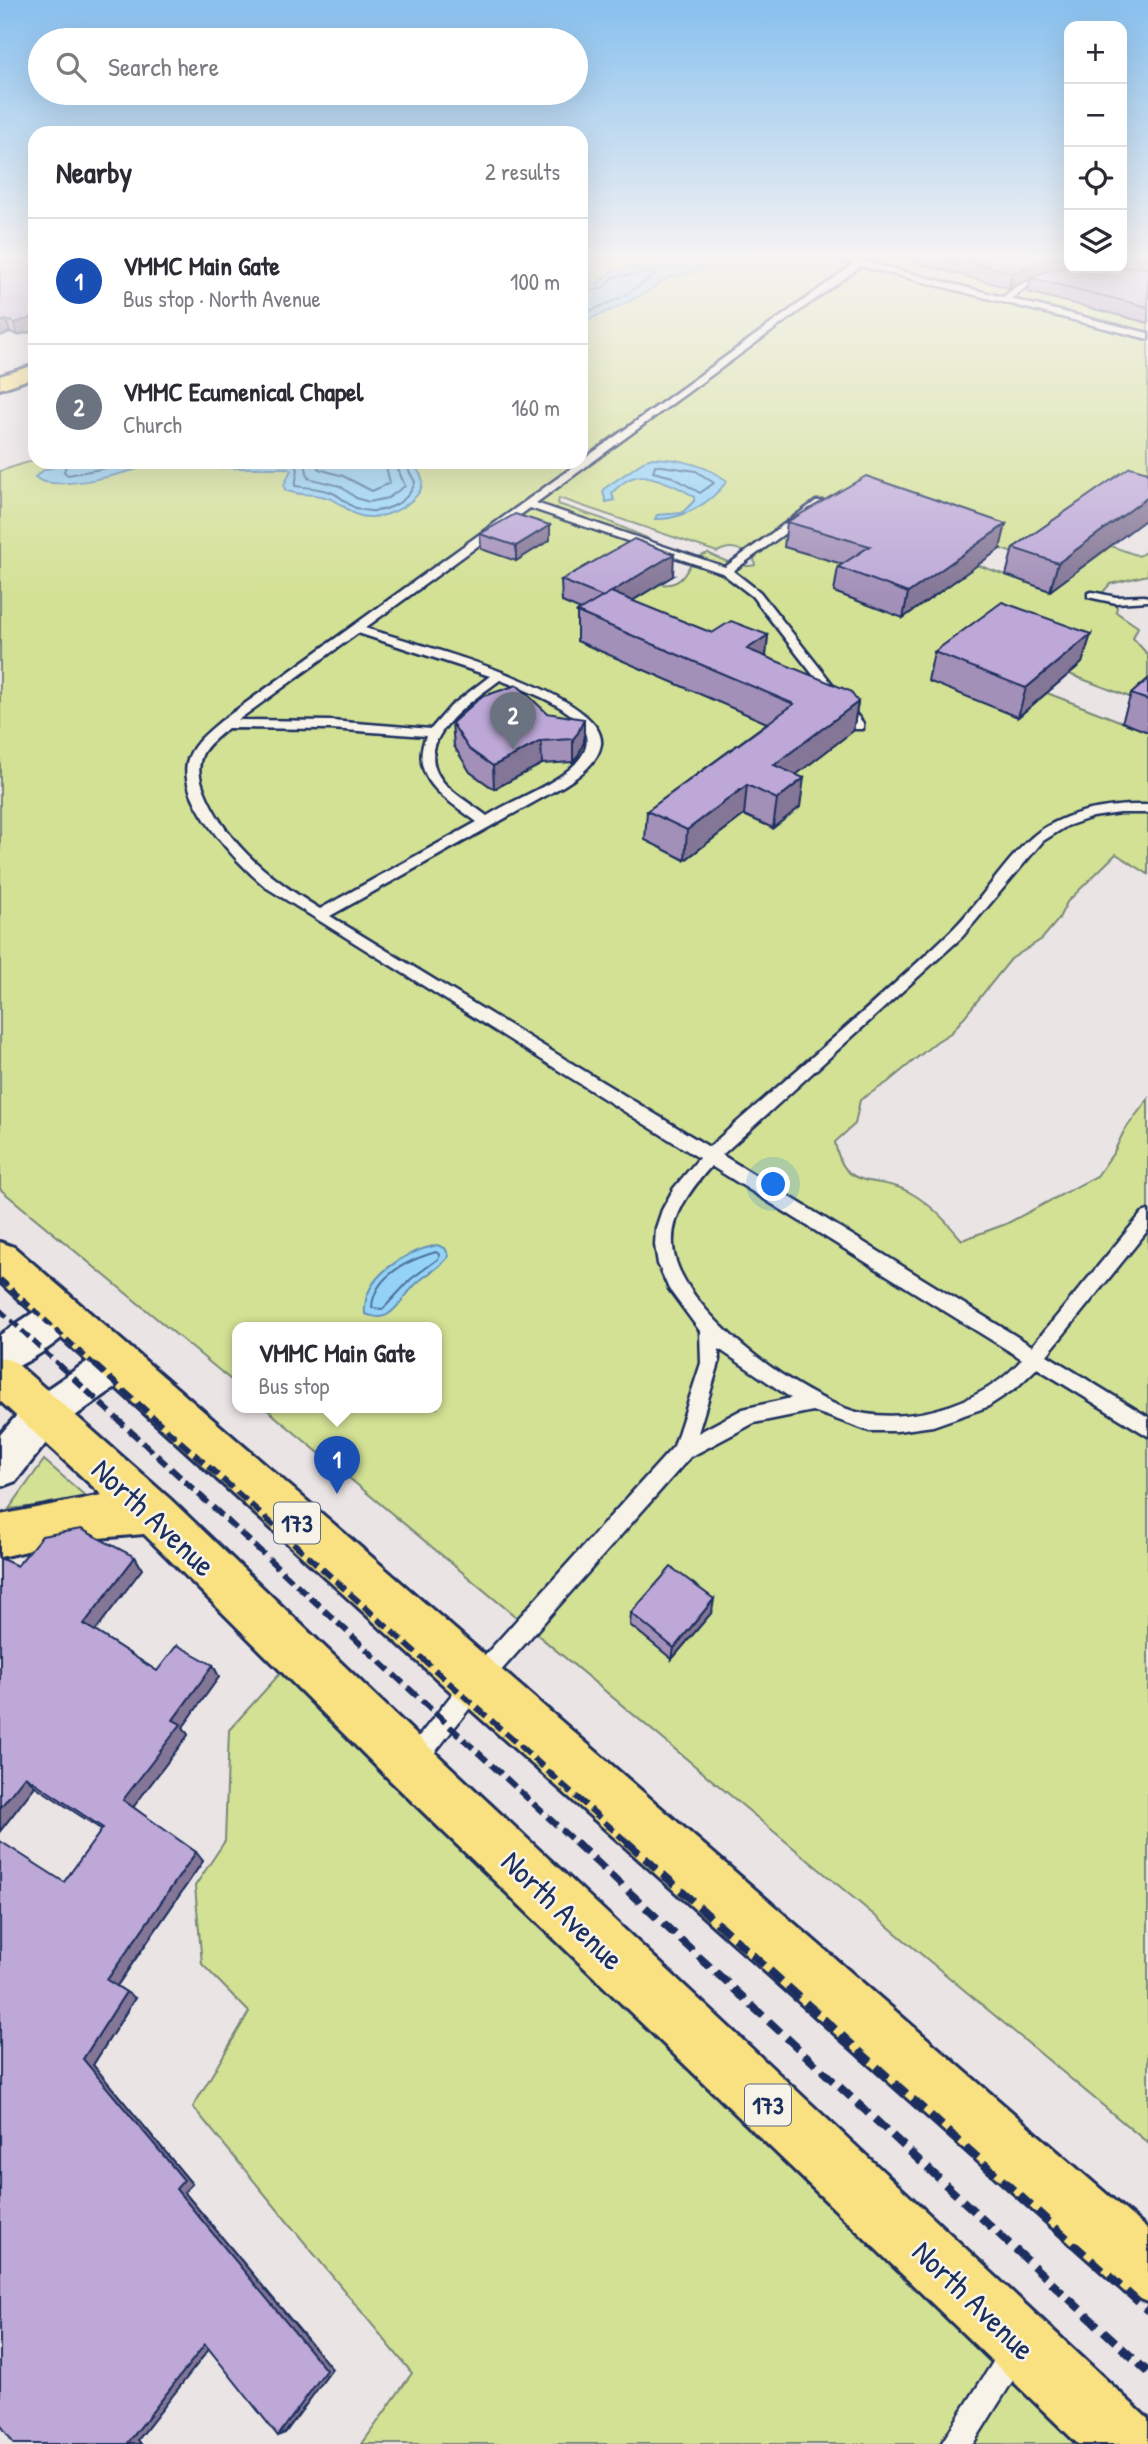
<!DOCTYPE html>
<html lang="en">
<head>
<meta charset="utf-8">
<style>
	body { margin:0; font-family:"Patrick Hand",sans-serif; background:#f7f7f7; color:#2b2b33 }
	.controls { position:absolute; right:21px; top:21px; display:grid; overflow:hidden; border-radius:14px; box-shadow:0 7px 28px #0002 }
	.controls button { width:63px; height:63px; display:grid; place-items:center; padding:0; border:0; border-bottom:2px solid #e1e1e2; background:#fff; color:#2b2b33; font:35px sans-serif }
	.you { position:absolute; left:774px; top:1185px; width:24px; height:24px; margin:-18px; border:5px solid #fff; border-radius:50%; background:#1a73e8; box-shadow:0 0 0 10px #1a73e833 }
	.badge { display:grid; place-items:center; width:46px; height:46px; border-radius:50%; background:#db2777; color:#fff; font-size:23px; font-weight:700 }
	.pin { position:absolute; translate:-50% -58px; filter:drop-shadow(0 2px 4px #0008) }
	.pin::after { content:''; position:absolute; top:37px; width:24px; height:21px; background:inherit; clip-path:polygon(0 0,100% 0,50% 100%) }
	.popup { position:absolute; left:232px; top:1322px; width:210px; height:91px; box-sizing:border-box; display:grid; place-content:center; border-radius:14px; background:#fff; filter:drop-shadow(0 2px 5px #0005); font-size:23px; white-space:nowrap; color:#7c7c81 }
	.popup b { font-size:26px; color:#2b2b33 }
	.popup::after { content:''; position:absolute; left:50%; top:100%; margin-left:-14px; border:14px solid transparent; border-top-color:#fff }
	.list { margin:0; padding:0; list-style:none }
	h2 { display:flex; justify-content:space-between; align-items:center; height:91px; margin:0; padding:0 28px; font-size:30px }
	h2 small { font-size:23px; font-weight:400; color:#7c7c81 }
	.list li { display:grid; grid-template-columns:46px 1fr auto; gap:21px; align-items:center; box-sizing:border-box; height:126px; padding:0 28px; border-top:2px solid #e1e1e2 }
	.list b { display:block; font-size:26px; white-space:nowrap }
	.list p { margin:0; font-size:23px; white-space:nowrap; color:#7c7c81 }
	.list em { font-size:23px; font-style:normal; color:#7c7c81 }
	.icon { flex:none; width:38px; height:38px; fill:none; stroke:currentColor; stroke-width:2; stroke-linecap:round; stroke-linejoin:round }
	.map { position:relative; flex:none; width:1148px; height:2444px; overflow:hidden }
	.search { position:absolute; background:#fff; box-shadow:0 7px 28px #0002; left:28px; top:28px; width:560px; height:77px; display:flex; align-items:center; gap:18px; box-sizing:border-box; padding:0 24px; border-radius:38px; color:#7c7c81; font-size:26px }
	.panel { position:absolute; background:#fff; box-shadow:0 7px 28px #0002; left:28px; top:126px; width:560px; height:343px; border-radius:21px }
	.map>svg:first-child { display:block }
</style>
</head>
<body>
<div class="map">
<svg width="1148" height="2444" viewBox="0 0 1148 2444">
	<rect width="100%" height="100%" fill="#ebe4e5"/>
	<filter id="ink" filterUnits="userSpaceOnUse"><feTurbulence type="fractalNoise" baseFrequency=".0143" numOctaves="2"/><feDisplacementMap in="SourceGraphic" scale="14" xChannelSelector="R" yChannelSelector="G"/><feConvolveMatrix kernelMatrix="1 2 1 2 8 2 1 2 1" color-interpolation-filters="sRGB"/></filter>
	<g filter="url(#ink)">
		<g fill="#d3e194" stroke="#778879" stroke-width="2" fill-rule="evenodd">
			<path d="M 581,254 L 1069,254 L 1069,268 L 1122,268 L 1148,259 L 1148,502 L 1030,559 L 862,500 L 936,550 L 1050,591 L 1111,546 L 1139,556 L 1148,550 L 1148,575 L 1110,584 L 1103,592 L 1117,607 L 1116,612 L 1138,627 L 1133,638 L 1148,655 L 1148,704 L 1069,674 L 1018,717 L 1047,693 L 1148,732 L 1148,874 L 1116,854 L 1067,902 L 1058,920 L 1042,939 L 1011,959 L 952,1032 L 936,1042 L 888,1082 L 860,1100 L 855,1124 L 835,1142 C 844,1194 877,1174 909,1192 C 931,1204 946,1221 962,1240 L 1006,1224 L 1097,1176 L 1114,1152 L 1124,1131 L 1148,1099 L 1148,2143 L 265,1408 L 437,1408 L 437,1328 L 237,1328 L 237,1385 L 0,1189 L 0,471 L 35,460 L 581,462 ZM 559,498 L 717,552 C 732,544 740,549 754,558 L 755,565 C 740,569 722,560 708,553 L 693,559 C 686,574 680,587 660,584 L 604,618 L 652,551 L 647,538 L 603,519 L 558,504 ZM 578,641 L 859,726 L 771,794 L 773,828 L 744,815 L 684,860 L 646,840 L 790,733 ZM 457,744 L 561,762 L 545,762 L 494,789 L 470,772 L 463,754 L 456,752 Z"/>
			<path d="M 44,1460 L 90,1500 L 9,1509 Z"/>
			<path d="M 286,1667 L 1079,2444 L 362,2444 L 412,2373 L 193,2107 L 249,2012 L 202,1964 L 195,1886 L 225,1841 L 229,1730 Z"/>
		</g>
		<g fill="#95d3f6" stroke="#6491b9" stroke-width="2">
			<path d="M 681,256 L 695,257 L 708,264 C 698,274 681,273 668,278 C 659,282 654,289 645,293 C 635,299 590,321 581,321 L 581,286 L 598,283 L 612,271 L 646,266 Z"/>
			<path d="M 653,458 C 679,459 706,465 727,481 C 711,503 683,520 655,519 L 657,515 L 682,513 L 694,501 L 694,497 C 682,488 649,473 635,477 C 627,479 617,487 612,493 L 614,500 L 606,502 L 603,492 L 605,488 L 646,460 Z"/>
			<path d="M 70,462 L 156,462 C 134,472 53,494 35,477 L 44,470 Z"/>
			<path d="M 201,462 L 309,462 L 321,464 L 406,462 C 448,483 399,517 372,517 C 353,518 348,507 333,500 C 318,492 300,497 285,490 L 284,485 L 291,470 L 289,468 L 221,468 Z"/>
			<path d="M 437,1245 L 445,1248 L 449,1256 C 440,1269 425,1274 414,1286 C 405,1295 399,1308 387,1315 C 380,1319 372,1316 365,1314 C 362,1276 405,1252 437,1245 Z"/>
		</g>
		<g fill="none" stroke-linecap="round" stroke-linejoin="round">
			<g stroke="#4c719b" stroke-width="2">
				<path d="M 581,292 L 601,289 L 614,277 L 651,272 L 655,275 L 620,298 L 581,315"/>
				<path d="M 67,462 L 64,472 L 68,475 L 138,462"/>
				<path d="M 293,462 L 298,469 L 295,486 C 308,488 321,488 333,493 C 342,497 347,505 356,508 C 378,517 408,505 415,482 L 404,462"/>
				<path d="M 305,462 L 308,478 L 340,486 L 356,498 L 369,502 L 388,498 L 405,486 L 395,462"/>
				<path d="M 316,462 L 319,469 L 343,476 L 372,491 L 390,483 L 385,462"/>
				<path d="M 655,465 L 696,471 L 714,483 L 700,493 L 673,477 L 653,472 Z"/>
				<path d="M 436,1252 L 440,1255 L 438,1259 L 411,1279 L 383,1309 L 372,1308 C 373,1276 409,1260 436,1252 Z"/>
			</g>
			<g stroke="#1b2f5e" stroke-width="5">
				<g id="service">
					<path d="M 821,254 L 835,254 L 1003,297 L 1023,281 L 1054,274 L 1054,278 L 1029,285 L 1011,299 L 1148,333 L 1148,339 L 861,266 L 536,503 L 725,567 L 816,501 L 824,501 L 824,505 L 733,571 L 760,592 L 863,723 L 863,729 L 855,729 L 752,596 L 722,573 L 530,508 L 365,628 C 405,641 607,692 601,744 C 598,763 578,777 563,786 L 330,916 L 709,1147 C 789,1076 872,1007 950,932 C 980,904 1013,846 1046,827 C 1076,809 1113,804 1148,805 L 1148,813 L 1120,813 L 1093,817 L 1067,826 L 1043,841 L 962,937 L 722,1155 L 1032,1346 L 1142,1213 L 1148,1211 L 1148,1230 L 1047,1355 L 1148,1417 L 1148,1436 L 1037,1368 L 1016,1388 L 987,1407 L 933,1426 L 897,1431 L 869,1431 L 813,1411 L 754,1423 L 690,1457 L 484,1690 L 421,1770 L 413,1774 L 405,1770 L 401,1762 L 405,1754 L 468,1674 L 674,1446 L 701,1363 L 700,1331 L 669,1289 L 658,1264 L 655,1245 L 656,1228 L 662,1210 L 674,1188 L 699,1158 L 267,888 C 239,865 179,802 187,763 C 191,745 207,733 221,721 L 854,264 ZM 358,633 L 490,676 L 451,706 L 431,729 L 331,721 L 238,720 ZM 500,680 C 541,696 630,727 562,775 C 539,791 511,801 487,816 C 473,805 456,796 444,783 C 408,741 471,702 500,680 ZM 228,728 L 331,729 L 426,736 C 408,779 447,799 477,822 L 320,909 C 273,880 231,849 207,797 C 201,783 196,770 202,755 C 207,744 219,736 228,728 ZM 711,1166 L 1022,1359 C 987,1401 919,1422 866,1414 C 808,1405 675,1309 673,1245 C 671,1214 692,1188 711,1166 ZM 719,1349 L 791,1398 L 743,1409 L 698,1433 L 719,1363 Z"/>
					<path d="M 1092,592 L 1116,597 L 1144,596 L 1148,597 L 1148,601 L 1116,603 L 1088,597 L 1088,593 Z"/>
					<path d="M 1015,2338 L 1025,2343 L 1030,2353 L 973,2444 L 941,2444 L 1005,2343 Z"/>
				</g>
			</g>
			<g stroke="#1b2f5e" stroke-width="6">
				<g id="secondary">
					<path d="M 63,1297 L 77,1302 L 83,1314 C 72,1336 24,1366 0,1374 L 0,1335 L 49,1302 Z"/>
					<path d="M 118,1345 L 133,1351 L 139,1363 L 133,1375 L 58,1428 L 16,1481 L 0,1487 L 0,1435 L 28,1402 L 103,1351 Z"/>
				</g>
			</g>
			<g stroke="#1b2f5e" stroke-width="6">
				<g id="primary">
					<path d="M 35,365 L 35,377 L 0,389 L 0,376 Z"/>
					<path d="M 0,1242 L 14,1247 L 1148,2230 L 1148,2302 L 1126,2293 L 459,1699 L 0,1282 Z"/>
					<path d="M 0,1357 L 15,1362 L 170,1499 L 429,1747 L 1148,2419 L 1148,2444 L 1078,2444 L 393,1783 L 144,1534 L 76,1540 L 0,1557 L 0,1515 L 102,1495 L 0,1401 Z"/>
				</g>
			</g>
			<use href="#service" fill="#f7f3e8" fill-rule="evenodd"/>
			<use href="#secondary" fill="#f7f3e8" fill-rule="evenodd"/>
			<use href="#primary" fill="#f9e181" fill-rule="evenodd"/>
			<g stroke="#1b2f5e" stroke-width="5" stroke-dasharray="10 5" stroke-linecap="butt">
				<path d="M 0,1279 L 97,1367"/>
				<path d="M 0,1310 L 61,1367"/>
			</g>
			<g stroke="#1b2f5e" stroke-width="6" stroke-dasharray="13 6" stroke-linecap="butt">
				<path d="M 59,1365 L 577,1844"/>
				<path d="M 95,1365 L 629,1844"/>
			</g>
			<g stroke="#1b2f5e" stroke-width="8" stroke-dasharray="16 8" stroke-linecap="butt">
				<path d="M 575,1842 L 1148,2372"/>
				<path d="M 627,1842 L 1148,2311"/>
			</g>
		</g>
		<g fill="#a390b9" stroke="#1b2f5e" stroke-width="2">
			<path d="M 0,254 L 35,254 L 35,331 L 17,335 L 10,332 L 0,336 Z"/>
			<path d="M 884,254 L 1069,254 L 1069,268 L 1122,268 L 1122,254 L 1148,254 L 1148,323 L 1028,292 L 1031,279 L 1009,288 Z"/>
			<path d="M 1148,472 L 1050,591 L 1006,575 L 1013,548 Z"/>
			<path d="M 787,522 L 1000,549 L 903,618 L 834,592 L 838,567 L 842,564 L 784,547 Z"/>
			<path d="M 550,525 L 550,540 L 516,561 L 481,549 L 480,534 Z"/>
			<path d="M 673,576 L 632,601 L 712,633 L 768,635 L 766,657 L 858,702 L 853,731 L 796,774 L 800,807 L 773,828 L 744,815 L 685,860 L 645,840 L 647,811 L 767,723 L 577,641 L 577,612 L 581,610 L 562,602 L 561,580 Z"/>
			<path d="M 1091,634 L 1082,663 L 1018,717 L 928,681 L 934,652 Z"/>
			<path d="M 1148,679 L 1148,732 L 1122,722 L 1131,694 Z"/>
			<path d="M 547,713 L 584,742 L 578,756 L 573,762 L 542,764 L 494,789 L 470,772 L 454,746 L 452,723 Z"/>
			<path d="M 135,1557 L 142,1569 L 95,1631 L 157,1671 L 213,1665 L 219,1677 L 183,1727 L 188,1735 L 133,1807 L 203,1861 L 117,1986 L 135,1998 L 93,2065 L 192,2184 L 184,2192 L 332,2369 L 285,2433 L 209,2349 L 138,2440 L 141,2444 L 14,2444 L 64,1882 L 102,1830 L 35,1786 L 0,1831 L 0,1558 L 17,1566 Z"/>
			<path d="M 712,1612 L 672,1659 L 630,1625 L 631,1613 Z"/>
		</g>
		<g fill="#847696" stroke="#1b2f5e" stroke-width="2">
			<path d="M 1069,256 L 1069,268 L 1031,278 L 1031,279 L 1009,288 L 1012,273 L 1041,262 Z"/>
			<path d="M 35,317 L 35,331 L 17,335 L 14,323 Z"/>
			<path d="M 6,320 L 10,332 L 0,336 L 0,322 Z"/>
			<path d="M 1148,497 L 1148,518 L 1050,591 L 1058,563 Z"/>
			<path d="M 1006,524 L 1000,549 L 903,618 L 908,593 Z"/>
			<path d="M 550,525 L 550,540 L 516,561 L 516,546 Z"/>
			<path d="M 674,554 L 673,576 L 602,619 L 603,597 Z"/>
			<path d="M 1091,634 L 1082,663 L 1018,717 L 1026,688 Z"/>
			<path d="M 768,635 L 765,664 L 747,649 Z"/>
			<path d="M 858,702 L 853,731 L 771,794 L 774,765 Z"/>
			<path d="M 584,719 L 584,742 L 578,756 L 573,762 L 573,739 Z"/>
			<path d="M 541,741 L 542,764 L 494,789 L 493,766 Z"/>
			<path d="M 804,778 L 800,807 L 773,828 L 777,799 Z"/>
			<path d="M 747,785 L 744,815 L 685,860 L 687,830 Z"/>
			<path d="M 135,1557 L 142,1569 L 92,1635 L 84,1624 Z"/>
			<path d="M 714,1599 L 712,1612 L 672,1659 L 674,1648 Z"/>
			<path d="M 213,1665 L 219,1677 L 183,1727 L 188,1735 L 131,1810 L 123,1800 L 173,1720 Z"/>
			<path d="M 25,1776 L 35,1786 L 0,1831 L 0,1808 Z"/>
			<path d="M 196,1852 L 203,1861 L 116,1987 L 107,1980 Z"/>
			<path d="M 126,1992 L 135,1998 L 93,2065 L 192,2184 L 184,2192 L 332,2369 L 285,2433 L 278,2436 L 176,2189 L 83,2059 Z"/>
			<path d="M 205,2344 L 213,2344 L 138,2440 L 141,2444 L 129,2444 L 128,2443 Z"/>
		</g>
		<g fill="#bda8d7" stroke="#1b2f5e" stroke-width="2">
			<path d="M 0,254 L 35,254 L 35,317 L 14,323 L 6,320 L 0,322 Z"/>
			<path d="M 940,254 L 1069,254 L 1069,256 L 1041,262 L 1012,273 Z"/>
			<path d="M 1122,254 L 1148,254 L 1148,259 L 1122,257 Z"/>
			<path d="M 1069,267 L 1122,268 L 1122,267 L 1148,268 L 1148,307 L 1031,278 L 1048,271 Z"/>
			<path d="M 1130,467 L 1148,472 L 1148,497 L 1058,563 L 1013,548 Z"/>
			<path d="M 866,476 L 1006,524 L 908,593 L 838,567 L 870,546 L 787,522 Z"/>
			<path d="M 515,514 L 550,525 L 516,546 L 480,534 Z"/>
			<path d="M 634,539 L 674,554 L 603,597 L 561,580 Z"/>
			<path d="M 611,592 L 712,633 L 731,621 L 768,635 L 747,649 L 850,691 L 858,702 L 774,765 L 804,778 L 777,799 L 747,785 L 687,830 L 647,811 L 794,704 L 577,612 Z"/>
			<path d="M 1002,602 L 1091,634 L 1026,688 L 934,652 Z"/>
			<path d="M 1148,679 L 1148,700 L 1131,694 Z"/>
			<path d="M 517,685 L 547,713 L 584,719 L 578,733 L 573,739 L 541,741 L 493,766 L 469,749 L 452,723 L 481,697 Z"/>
			<path d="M 81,1529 L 135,1557 L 84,1624 L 157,1671 L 177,1645 L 213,1665 L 173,1720 L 181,1724 L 123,1800 L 196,1852 L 107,1980 L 126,1992 L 83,2059 L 184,2180 L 176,2189 L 326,2370 L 278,2436 L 205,2344 L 128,2443 L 129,2444 L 14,2444 L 0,2424 L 0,1841 L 64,1882 L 103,1828 L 25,1776 L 0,1808 L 0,1558 L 17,1566 L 42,1536 Z"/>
			<path d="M 671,1567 L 714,1599 L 674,1648 L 631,1613 Z"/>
		</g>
	</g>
	<linearGradient id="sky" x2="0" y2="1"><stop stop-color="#87c0ee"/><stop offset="0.43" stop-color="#f6f3f3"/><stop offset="1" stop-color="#f6f3f3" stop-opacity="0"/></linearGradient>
	<rect width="1148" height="596" fill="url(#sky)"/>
	<g text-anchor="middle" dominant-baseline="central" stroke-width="5" stroke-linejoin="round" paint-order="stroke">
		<g fill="#f7f3e8" stroke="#5d6a87" stroke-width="2">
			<rect x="274" y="1502.5" width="46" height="41" rx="5"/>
			<rect x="745" y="2084.5" width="46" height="41" rx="5"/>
		</g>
		<g font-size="24" font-weight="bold" fill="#1b2f5e">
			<text x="297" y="1523">173</text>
			<text x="768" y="2105">173</text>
		</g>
		<g font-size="32" fill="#1b2f5e" stroke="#f7f3e8">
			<text transform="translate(154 1517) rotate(43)">North Avenue</text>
			<text transform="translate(563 1910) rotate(44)">North Avenue</text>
			<text transform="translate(974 2300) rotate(44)">North Avenue</text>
		</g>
	</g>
</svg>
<div class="controls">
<button>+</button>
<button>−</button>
<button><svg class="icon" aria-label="locate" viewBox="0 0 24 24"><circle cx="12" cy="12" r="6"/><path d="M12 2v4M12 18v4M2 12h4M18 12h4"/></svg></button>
<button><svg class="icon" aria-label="layers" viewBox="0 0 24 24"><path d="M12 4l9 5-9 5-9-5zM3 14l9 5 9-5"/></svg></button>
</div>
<div class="you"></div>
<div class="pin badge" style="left:337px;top:1494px;background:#1a4fb4">1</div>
<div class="popup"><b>VMMC Main Gate</b>Bus stop</div>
<div class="pin badge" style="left:513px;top:750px;background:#6b7280">2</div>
<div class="search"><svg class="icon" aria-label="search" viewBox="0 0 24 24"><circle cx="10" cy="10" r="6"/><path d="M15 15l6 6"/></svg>Search here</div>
<section class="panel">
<h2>Nearby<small>2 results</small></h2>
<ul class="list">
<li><span class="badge" style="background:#1a4fb4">1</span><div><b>VMMC Main Gate</b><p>Bus stop · North Avenue</p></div><em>100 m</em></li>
<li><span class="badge" style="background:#6b7280">2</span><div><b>VMMC Ecumenical Chapel</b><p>Church</p></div><em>160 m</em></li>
</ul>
</section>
</div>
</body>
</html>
